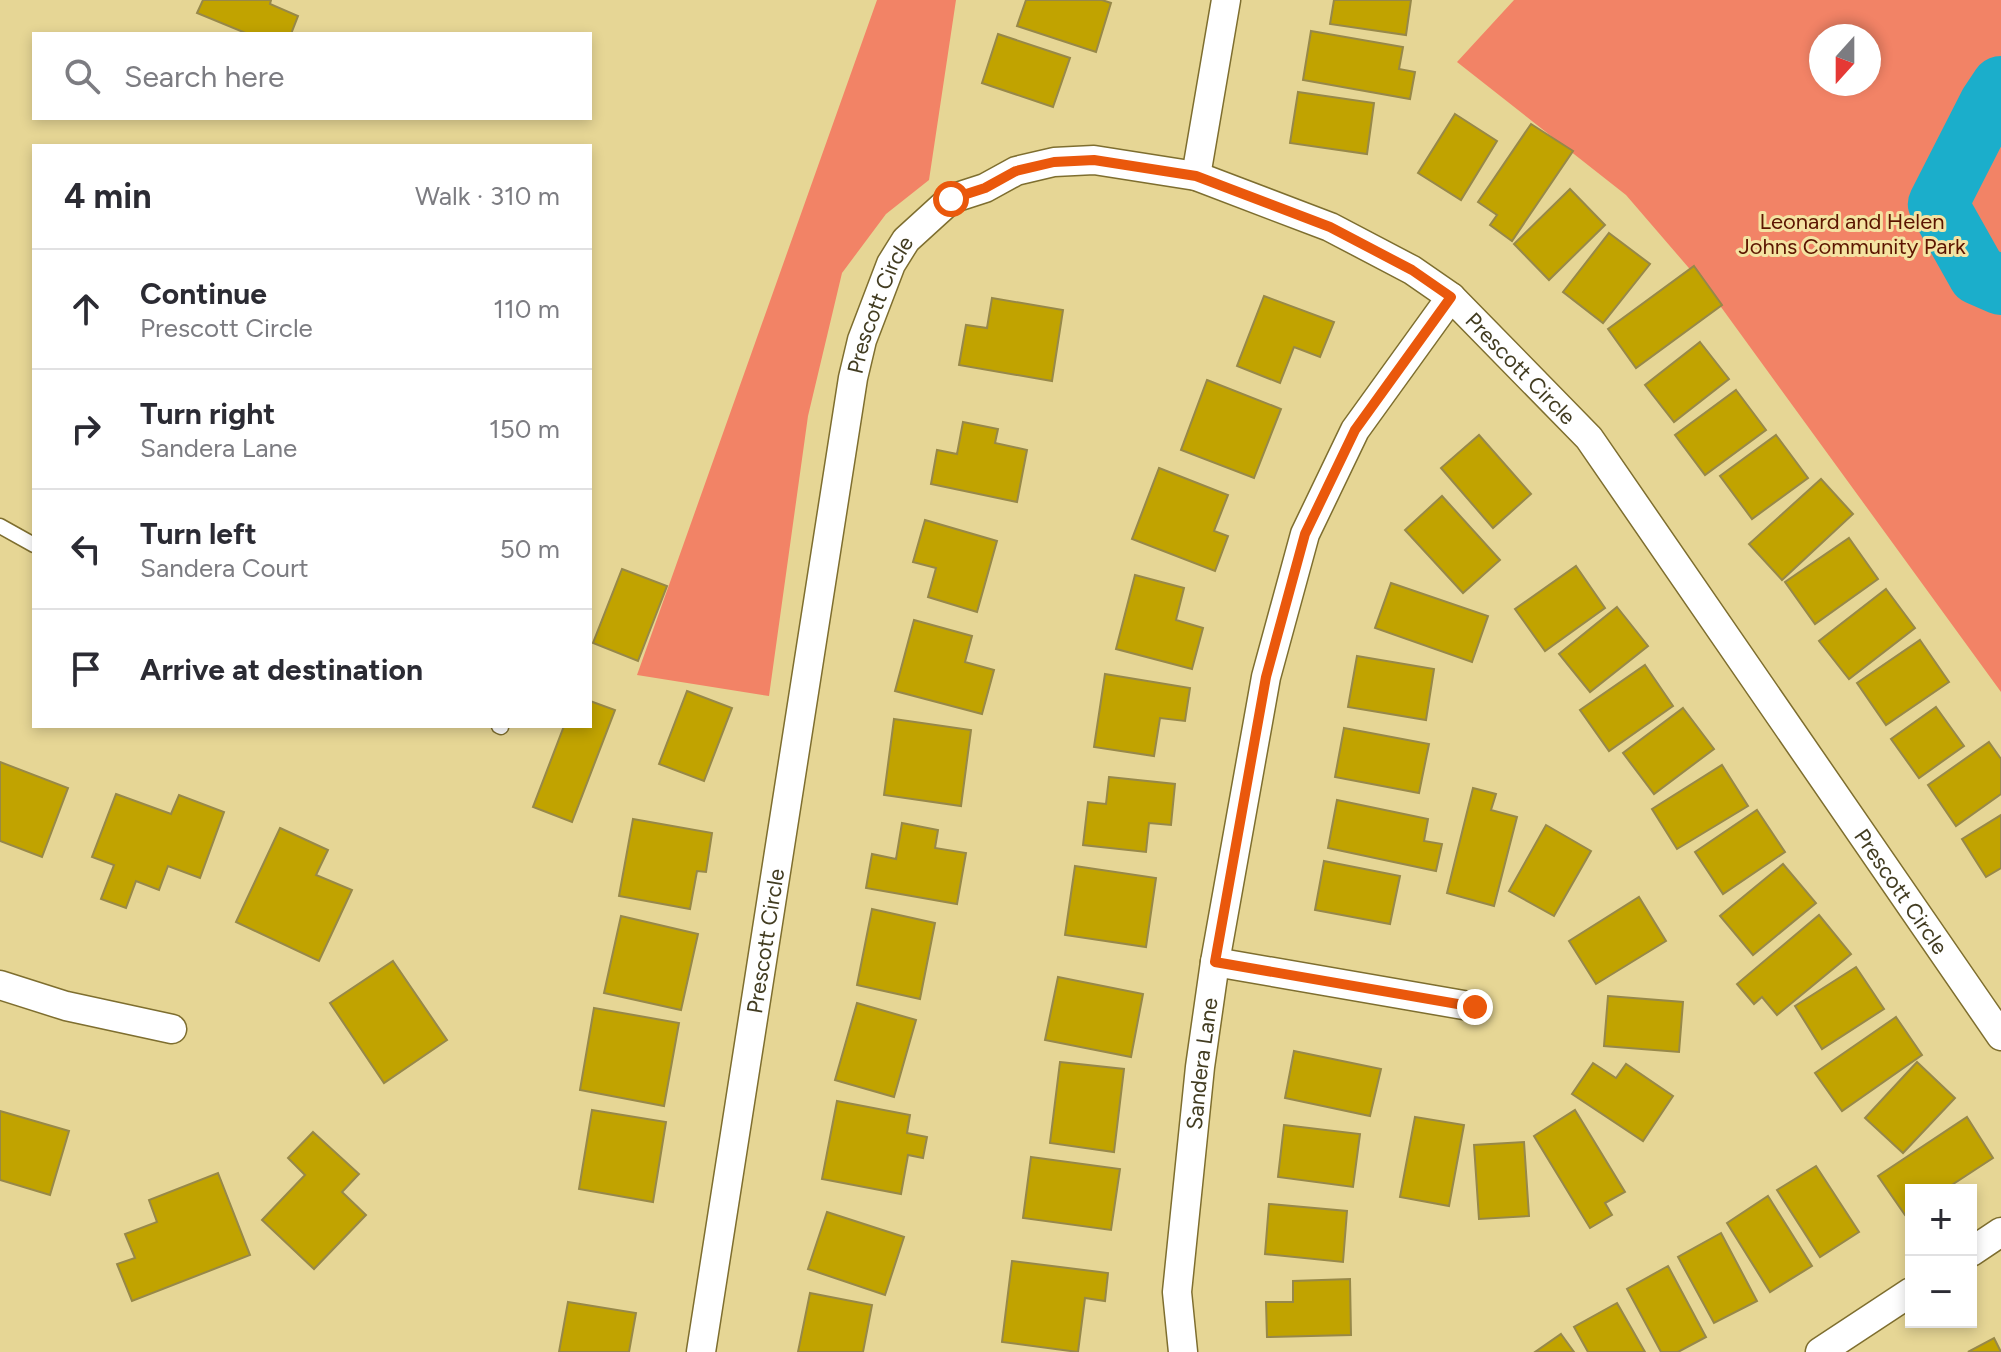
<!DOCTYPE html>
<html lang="en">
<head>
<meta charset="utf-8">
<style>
	body { margin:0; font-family:Figtree,sans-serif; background:#f7f7f7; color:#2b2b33 }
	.controls { position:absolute; right:24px; bottom:24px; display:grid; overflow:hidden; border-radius:0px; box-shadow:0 4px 12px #0003 }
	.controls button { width:72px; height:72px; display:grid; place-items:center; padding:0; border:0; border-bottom:2px solid #e1e1e2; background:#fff; color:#2b2b33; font:40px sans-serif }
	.compass { position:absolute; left:1809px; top:24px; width:72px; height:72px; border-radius:50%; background:#fff; box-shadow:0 4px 12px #0003; rotate:201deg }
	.stop { position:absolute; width:24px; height:24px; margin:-18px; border:6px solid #ea580c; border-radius:50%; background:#fff }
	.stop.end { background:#ea580c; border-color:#fff; box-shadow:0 2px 8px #0008 }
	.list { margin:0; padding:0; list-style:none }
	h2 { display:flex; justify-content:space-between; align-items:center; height:104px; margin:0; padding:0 32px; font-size:34px }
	h2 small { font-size:26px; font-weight:400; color:#7c7c81 }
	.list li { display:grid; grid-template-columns:52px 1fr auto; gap:24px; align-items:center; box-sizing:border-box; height:120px; padding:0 32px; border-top:2px solid #e1e1e2 }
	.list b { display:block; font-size:30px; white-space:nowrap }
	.list p { margin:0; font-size:26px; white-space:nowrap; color:#7c7c81 }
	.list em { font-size:26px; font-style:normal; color:#7c7c81 }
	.icon { flex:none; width:44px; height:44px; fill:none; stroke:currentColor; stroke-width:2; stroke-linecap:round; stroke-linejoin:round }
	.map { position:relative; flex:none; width:2001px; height:1352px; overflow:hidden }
	.search { position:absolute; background:#fff; box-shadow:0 4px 12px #0003; left:32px; top:32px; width:560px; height:88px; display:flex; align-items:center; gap:20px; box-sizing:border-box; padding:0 28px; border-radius:0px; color:#7c7c81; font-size:30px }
	.panel { position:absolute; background:#fff; box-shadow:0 4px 12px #0003; left:32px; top:144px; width:560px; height:584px; border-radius:0px }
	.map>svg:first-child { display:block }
</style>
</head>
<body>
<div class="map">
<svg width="2001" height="1352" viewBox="0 0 2001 1352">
	<rect width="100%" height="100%" fill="#e6d695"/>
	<g fill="#f28366" fill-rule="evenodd">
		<path d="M 877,0 L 956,0 L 929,180 L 886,214 L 842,273 L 808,416 L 769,696 L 637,675 Z"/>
		<path d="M 1514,0 L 2001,0 L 2001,692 L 1713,296 L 1626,195 L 1457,62 ZM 1821,36 L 1869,36 L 1869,84 L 1821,84 Z"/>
	</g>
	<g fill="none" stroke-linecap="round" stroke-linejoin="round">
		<path stroke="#1baecb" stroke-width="60" d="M 2001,86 L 1989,104 L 1938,204 L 1978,275 L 2001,285"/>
	</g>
	<g fill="#c1a300" stroke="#978849" stroke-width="2">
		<path d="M 203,0 L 271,0 L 270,4 L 298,16 L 291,34 L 248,34 L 197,13 Z"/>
		<path d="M 1026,0 L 1102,0 L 1111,3 L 1096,52 L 1017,26 Z"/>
		<path d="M 1334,0 L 1411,0 L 1406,35 L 1330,24 Z"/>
		<path d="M 1311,31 L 1403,47 L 1399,69 L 1415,72 L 1410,99 L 1303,80 Z"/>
		<path d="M 998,34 L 1070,58 L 1053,107 L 982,83 Z"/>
		<path d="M 1298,92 L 1374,103 L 1367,154 L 1290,143 Z"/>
		<path d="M 1455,114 L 1497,141 L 1461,200 L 1418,173 Z"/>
		<path d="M 1531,124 L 1573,151 L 1512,241 L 1490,225 L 1497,215 L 1478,202 Z"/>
		<path d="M 1570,189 L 1605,225 L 1549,280 L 1514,244 Z"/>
		<path d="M 1609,233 L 1650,264 L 1603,323 L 1563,292 Z"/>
		<path d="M 1694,266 L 1722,305 L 1636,368 L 1608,329 Z"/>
		<path d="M 1264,296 L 1334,322 L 1320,357 L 1294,347 L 1280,383 L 1237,366 Z"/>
		<path d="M 992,298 L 1063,310 L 1052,381 L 959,365 L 966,325 L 987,328 Z"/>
		<path d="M 1700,342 L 1729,379 L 1674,422 L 1645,385 Z"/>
		<path d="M 1207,380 L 1281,409 L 1254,478 L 1181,450 Z"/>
		<path d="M 1736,390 L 1766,430 L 1705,475 L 1675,435 Z"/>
		<path d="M 963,422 L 998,429 L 995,443 L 1027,450 L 1017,502 L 931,484 L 937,450 L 957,454 Z"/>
		<path d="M 1479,435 L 1531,494 L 1493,528 L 1441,468 Z"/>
		<path d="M 1776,435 L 1808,478 L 1752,519 L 1720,476 Z"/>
		<path d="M 1159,468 L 1228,495 L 1214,531 L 1228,536 L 1215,571 L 1132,539 Z"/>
		<path d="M 1821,479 L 1853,514 L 1782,580 L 1749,544 Z"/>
		<path d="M 1442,496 L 1500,560 L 1463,593 L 1405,530 Z"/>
		<path d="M 925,520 L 997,541 L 977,612 L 928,597 L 936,568 L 913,562 Z"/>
		<path d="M 1849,538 L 1878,579 L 1815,624 L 1785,582 Z"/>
		<path d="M 1576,566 L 1605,608 L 1545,651 L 1515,609 Z"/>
		<path d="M 622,569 L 667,586 L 638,661 L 593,643 Z"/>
		<path d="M 1135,575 L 1184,588 L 1176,620 L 1203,628 L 1192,669 L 1116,649 Z"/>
		<path d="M 1391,583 L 1488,616 L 1472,662 L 1375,628 Z"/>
		<path d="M 1886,589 L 1915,628 L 1849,679 L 1819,641 Z"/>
		<path d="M 1617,607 L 1648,646 L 1590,692 L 1559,654 Z"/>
		<path d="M 914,620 L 972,636 L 965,662 L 994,670 L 982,714 L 895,691 Z"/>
		<path d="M 1920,640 L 1949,682 L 1886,725 L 1857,683 Z"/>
		<path d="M 1357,656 L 1434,669 L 1426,720 L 1348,707 Z"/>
		<path d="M 1645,665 L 1673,706 L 1609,751 L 1580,710 Z"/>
		<path d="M 1105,674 L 1190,688 L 1185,721 L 1160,718 L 1154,756 L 1094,747 Z"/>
		<path d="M 687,691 L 732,708 L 704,781 L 659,764 Z"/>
		<path d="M 590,701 L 615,710 L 572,822 L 533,807 L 564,726 L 590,726 Z"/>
		<path d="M 1936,707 L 1964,746 L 1919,778 L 1891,739 Z"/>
		<path d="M 1683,708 L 1714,749 L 1654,794 L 1623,753 Z"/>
		<path d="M 894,719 L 971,730 L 961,806 L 884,795 Z"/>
		<path d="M 1344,728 L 1429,744 L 1419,793 L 1335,777 Z"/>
		<path d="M 1989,742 L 2001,759 L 2001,794 L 1956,826 L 1928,785 Z"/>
		<path d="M 0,762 L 68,788 L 42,857 L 0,841 Z"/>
		<path d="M 1722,765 L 1748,806 L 1677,849 L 1652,809 Z"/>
		<path d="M 1109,777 L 1175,784 L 1171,825 L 1149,823 L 1146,852 L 1083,845 L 1088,802 L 1106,804 Z"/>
		<path d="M 1473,788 L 1496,794 L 1491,810 L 1517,817 L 1494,906 L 1447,893 Z"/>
		<path d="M 116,794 L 171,814 L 179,795 L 224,812 L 200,878 L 168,866 L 159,890 L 136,881 L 126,908 L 101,899 L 114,865 L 92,857 Z"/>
		<path d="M 1337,800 L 1428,819 L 1424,841 L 1442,844 L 1436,871 L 1328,848 Z"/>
		<path d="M 1757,810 L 1785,852 L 1723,894 L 1695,852 Z"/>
		<path d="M 2001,815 L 2001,868 L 1986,877 L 1962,839 Z"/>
		<path d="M 633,819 L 712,833 L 706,872 L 697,871 L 690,909 L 619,896 Z"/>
		<path d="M 902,823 L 938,830 L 935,848 L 966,853 L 957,904 L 866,888 L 872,854 L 896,859 Z"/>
		<path d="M 1546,825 L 1591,851 L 1554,916 L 1509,891 Z"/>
		<path d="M 280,828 L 328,850 L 316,875 L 352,890 L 319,961 L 236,922 Z"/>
		<path d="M 1324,861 L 1400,876 L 1390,924 L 1315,910 Z"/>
		<path d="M 1783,864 L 1816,903 L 1753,955 L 1720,916 Z"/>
		<path d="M 1075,866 L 1156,878 L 1146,947 L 1065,935 Z"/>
		<path d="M 1639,897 L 1666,941 L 1596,984 L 1569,941 Z"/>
		<path d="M 872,909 L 935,923 L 920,999 L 857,985 Z"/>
		<path d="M 1819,915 L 1851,954 L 1777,1015 L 1762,997 L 1754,1004 L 1737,984 Z"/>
		<path d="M 621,916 L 698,934 L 681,1010 L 604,993 Z"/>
		<path d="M 393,961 L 447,1040 L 384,1083 L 330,1003 Z"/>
		<path d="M 1856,967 L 1884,1009 L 1822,1049 L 1795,1006 Z"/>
		<path d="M 1058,977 L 1143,994 L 1131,1057 L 1045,1040 Z"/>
		<path d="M 1608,996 L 1683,1002 L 1679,1052 L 1604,1046 Z"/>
		<path d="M 857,1003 L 916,1020 L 894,1097 L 835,1080 Z"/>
		<path d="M 594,1008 L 679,1023 L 664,1106 L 580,1090 Z"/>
		<path d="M 1896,1017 L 1922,1055 L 1842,1111 L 1815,1073 Z"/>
		<path d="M 1294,1051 L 1381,1069 L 1370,1116 L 1285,1098 Z"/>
		<path d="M 1060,1062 L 1124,1069 L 1114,1152 L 1050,1143 Z"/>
		<path d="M 1917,1062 L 1955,1098 L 1903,1153 L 1865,1118 Z"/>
		<path d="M 1593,1063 L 1616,1078 L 1626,1064 L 1673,1096 L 1643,1141 L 1572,1094 Z"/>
		<path d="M 837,1101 L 910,1115 L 907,1133 L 927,1137 L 923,1158 L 908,1155 L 901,1194 L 822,1179 Z"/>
		<path d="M 592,1110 L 666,1122 L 653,1202 L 579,1189 Z"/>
		<path d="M 1575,1110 L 1625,1192 L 1605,1203 L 1612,1215 L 1590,1228 L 1534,1136 Z"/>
		<path d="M 0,1111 L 69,1131 L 50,1195 L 0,1180 Z"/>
		<path d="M 1415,1117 L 1464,1125 L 1449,1206 L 1400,1197 Z"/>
		<path d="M 1967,1117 L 1993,1158 L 1944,1190 L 1911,1190 L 1911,1212 L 1905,1215 L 1878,1176 Z"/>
		<path d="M 1284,1125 L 1360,1134 L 1353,1187 L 1278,1177 Z"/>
		<path d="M 313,1132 L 359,1174 L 342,1192 L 366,1215 L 314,1269 L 262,1220 L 305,1175 L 288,1158 Z"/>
		<path d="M 1524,1142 L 1529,1216 L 1479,1219 L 1474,1145 Z"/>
		<path d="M 1031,1157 L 1120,1169 L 1111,1230 L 1023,1218 Z"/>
		<path d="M 1816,1166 L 1859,1232 L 1820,1257 L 1777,1190 Z"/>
		<path d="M 218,1173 L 250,1255 L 132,1301 L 117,1264 L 135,1258 L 125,1234 L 157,1222 L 149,1200 Z"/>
		<path d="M 1768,1196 L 1812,1266 L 1770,1292 L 1727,1223 Z"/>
		<path d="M 1269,1204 L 1347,1211 L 1343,1262 L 1265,1254 Z"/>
		<path d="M 827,1212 L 904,1237 L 885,1295 L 808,1269 Z"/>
		<path d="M 1721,1233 L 1757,1301 L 1714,1323 L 1678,1257 Z"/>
		<path d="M 1012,1261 L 1108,1273 L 1105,1301 L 1085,1298 L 1078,1352 L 1002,1342 Z"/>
		<path d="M 1668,1266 L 1706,1337 L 1678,1352 L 1661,1352 L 1627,1289 Z"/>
		<path d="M 1350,1279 L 1351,1335 L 1267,1337 L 1266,1302 L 1293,1302 L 1293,1281 Z"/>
		<path d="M 810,1293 L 872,1305 L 863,1352 L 798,1352 Z"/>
		<path d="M 568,1302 L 636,1313 L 629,1352 L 559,1352 Z"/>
		<path d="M 1617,1303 L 1645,1352 L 1588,1352 L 1574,1327 Z"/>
		<path d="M 1561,1334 L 1574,1352 L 1535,1352 Z"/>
		<path d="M 1994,1338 L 2001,1352 L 1968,1352 Z"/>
	</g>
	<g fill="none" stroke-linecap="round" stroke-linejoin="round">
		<g stroke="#7e6e2f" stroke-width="17">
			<g id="service">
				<path d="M 0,526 L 34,545"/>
				<path d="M 499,726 L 501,727"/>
			</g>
		</g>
		<g stroke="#7e6e2f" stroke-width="31">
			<g id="minor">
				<path d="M 1196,176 L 1226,0"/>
				<path d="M 1215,962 L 1475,1007"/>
				<path d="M 0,985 L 66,1006 L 172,1029"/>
				<path d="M 1971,1252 L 2001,1232"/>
				<path id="s1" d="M 701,1352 L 853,378 L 862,340 L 891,264 L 906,240 L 951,199 L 985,188 L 1016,171 L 1054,162 L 1094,160 L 1196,176 L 1330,227 L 1412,270 L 1451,297 L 1589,438 L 2001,1036"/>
				<path id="s2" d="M 1183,1352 L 1177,1292 L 1200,1067 L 1215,962 L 1266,677 L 1305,534 L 1355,430 L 1451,297"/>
				<path d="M 1820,1352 L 1911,1292"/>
			</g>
		</g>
		<use href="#service" stroke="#fff" stroke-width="14"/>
		<use href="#minor" stroke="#fff" stroke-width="28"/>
	</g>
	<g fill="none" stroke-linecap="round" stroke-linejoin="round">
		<path stroke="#ea580c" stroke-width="10" d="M 951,199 L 985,188 L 1016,171 L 1054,162 L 1094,160 L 1196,176 L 1330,227 L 1412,270 L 1451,297 L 1355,430 L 1305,534 L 1266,677 L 1215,962 L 1475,1007"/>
	</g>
	<g text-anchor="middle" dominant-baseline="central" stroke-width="6" stroke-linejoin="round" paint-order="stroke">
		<g font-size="22" fill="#5c1501" stroke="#f4e3a2">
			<text x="1852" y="221">Leonard and Helen<tspan x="1852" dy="25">Johns Community Park</tspan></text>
		</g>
		<g font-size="22" fill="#423c21" stroke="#f4e3a2">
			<text stroke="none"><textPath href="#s1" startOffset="1064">Prescott Circle</textPath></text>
			<text stroke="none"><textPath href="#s1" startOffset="1832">Prescott Circle</textPath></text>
			<text stroke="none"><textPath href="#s1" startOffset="2480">Prescott Circle</textPath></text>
			<text stroke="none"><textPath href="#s1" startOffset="416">Prescott Circle</textPath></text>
			<text stroke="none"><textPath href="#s2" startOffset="290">Sandera Lane</textPath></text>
		</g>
	</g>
</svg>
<div class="controls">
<button>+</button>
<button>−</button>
</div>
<svg class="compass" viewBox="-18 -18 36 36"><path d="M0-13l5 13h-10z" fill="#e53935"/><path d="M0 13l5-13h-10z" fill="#7c7c81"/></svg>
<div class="stop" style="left:951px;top:199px"></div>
<div class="stop end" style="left:1475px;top:1007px"></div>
<div class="search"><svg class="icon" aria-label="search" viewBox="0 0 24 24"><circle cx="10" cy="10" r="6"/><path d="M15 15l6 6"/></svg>Search here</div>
<section class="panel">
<h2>4 min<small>Walk · 310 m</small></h2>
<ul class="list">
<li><svg class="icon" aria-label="ahead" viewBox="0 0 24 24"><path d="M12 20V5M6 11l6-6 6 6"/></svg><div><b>Continue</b><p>Prescott Circle</p></div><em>110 m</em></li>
<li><svg class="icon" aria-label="right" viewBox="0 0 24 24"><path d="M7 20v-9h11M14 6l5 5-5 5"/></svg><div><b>Turn right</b><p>Sandera Lane</p></div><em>150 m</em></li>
<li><svg class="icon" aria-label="left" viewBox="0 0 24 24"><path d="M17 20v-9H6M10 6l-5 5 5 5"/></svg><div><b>Turn left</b><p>Sandera Court</p></div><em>50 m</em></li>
<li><svg class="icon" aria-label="arrive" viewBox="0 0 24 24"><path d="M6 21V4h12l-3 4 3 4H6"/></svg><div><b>Arrive at destination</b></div></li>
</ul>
</section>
</div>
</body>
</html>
